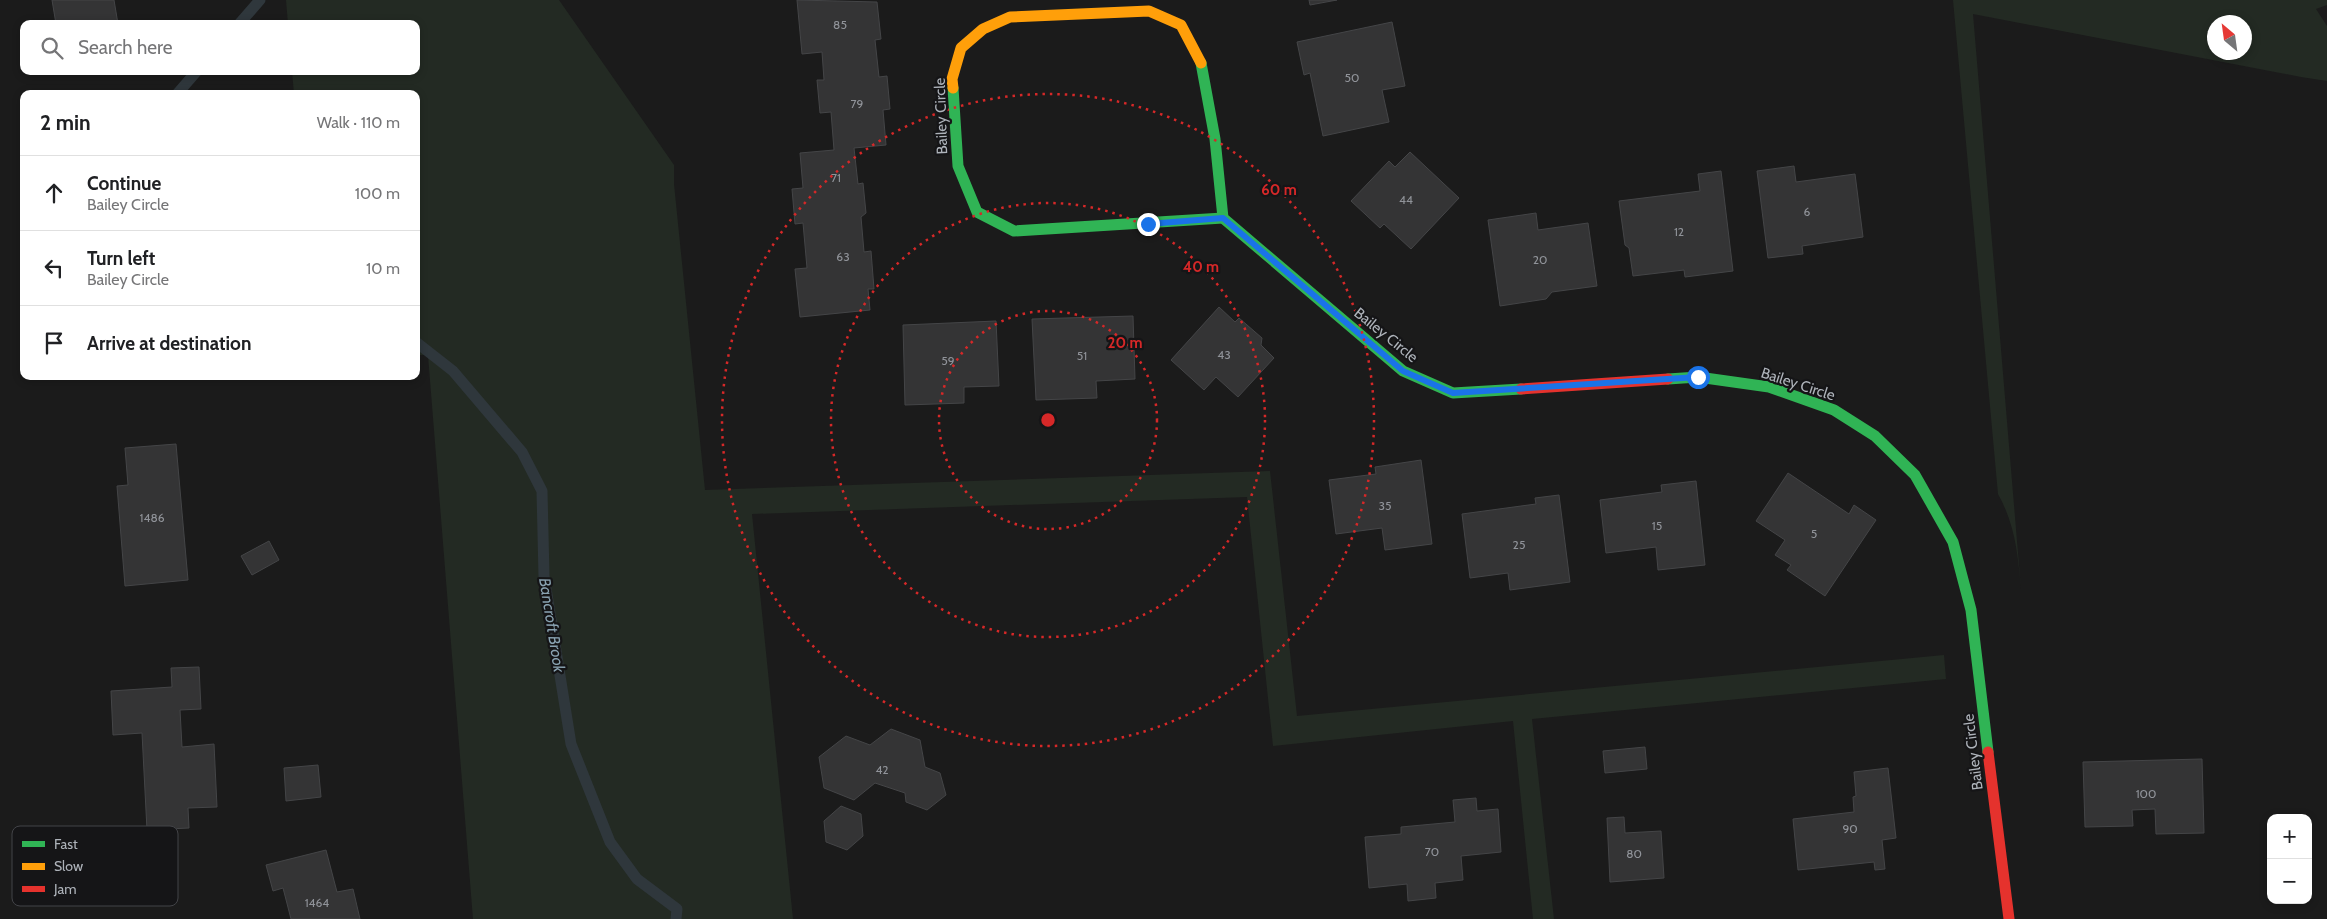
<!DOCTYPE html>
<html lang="en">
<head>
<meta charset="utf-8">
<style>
	body { margin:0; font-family:Cabin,sans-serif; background:#f2f2f2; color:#202124 }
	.controls { position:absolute; right:15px; bottom:15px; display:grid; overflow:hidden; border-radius:10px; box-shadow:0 2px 8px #0003 }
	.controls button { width:45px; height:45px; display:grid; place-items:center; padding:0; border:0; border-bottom:1px solid #e0e0e0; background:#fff; color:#202124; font:25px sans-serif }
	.compass { position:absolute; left:2207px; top:15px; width:45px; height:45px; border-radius:50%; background:#fff; box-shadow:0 2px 8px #0003; rotate:331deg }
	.stop { position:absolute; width:15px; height:15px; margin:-11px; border:4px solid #1a73e8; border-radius:50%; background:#fff }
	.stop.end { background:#1a73e8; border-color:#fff; box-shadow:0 1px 5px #0008 }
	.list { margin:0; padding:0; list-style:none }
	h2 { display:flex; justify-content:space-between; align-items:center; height:65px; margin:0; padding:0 20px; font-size:21px }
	h2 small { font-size:16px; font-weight:400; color:#757577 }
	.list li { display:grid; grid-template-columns:32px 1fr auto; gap:15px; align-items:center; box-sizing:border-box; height:75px; padding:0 20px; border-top:1px solid #e0e0e0 }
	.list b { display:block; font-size:19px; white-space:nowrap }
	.list p { margin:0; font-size:16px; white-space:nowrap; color:#757577 }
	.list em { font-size:16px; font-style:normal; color:#757577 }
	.icon { flex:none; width:28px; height:28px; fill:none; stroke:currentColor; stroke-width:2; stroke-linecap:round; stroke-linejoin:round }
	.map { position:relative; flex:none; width:2327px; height:919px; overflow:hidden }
	.search { position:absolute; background:#fff; box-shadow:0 2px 8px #0003; left:20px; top:20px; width:400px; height:55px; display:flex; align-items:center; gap:12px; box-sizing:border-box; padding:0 18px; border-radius:10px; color:#757577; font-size:19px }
	.panel { position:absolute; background:#fff; box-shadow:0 2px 8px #0003; left:20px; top:90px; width:400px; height:290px; border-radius:10px }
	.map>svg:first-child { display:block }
</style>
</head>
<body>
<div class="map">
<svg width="2327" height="919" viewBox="0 0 2327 919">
	<rect width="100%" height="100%" fill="#1b1b1b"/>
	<g fill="#232a23" fill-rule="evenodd">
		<path d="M 286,0 L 559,0 L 674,165 L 674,184 L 705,490 L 1270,471 L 1297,716 L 1944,655 L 1946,679 L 1532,719 L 1554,919 L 1533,919 L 1513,721 L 1273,746 L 1247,497 L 752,514 L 793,919 L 473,919 L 428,355 L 416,355 L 416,94 L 294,94 L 292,71 L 416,71 L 416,24 L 288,24 Z"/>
		<path d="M 1953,0 L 2327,0 L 2327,5 L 2316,9 L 2327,26 L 2327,81 L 2301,77 L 1973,14 L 2021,589 C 2018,555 2015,524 1998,494 ZM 2214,22 L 2244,22 L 2244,52 L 2214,52 Z"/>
	</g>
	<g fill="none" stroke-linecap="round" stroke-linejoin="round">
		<g stroke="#2f373c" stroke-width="11">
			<path d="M 239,24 L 260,0"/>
			<path d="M 177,94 L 197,71"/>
			<path d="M 416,342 L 453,371 L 522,452 L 542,491 L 544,576 L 571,744 L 610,842 L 637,879 L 677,909 L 676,919"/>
		</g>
	</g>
	<g fill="#343435" stroke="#444547">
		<path d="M 52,0 L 114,0 L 118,24 L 56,24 Z"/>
		<path d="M 797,0 L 877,2 L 881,39 L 875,40 L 879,77 L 887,76 L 890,109 L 883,110 L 886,145 L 854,148 L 858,184 L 863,183 L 866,213 L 861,217 L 864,252 L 871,251 L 874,289 L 868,289 L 870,310 L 800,317 L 795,269 L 807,268 L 803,223 L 795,224 L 792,189 L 803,188 L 800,153 L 834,150 L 831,112 L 820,113 L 817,80 L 824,80 L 822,52 L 802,54 Z"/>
		<path d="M 1309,0 L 1337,0 L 1310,5 Z"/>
		<path d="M 1392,22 L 1405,86 L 1382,90 L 1389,122 L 1323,136 L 1310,73 L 1304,75 L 1297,42 Z"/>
		<path d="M 1410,152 L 1459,198 L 1411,249 L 1384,224 L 1380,228 L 1351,201 L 1389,161 L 1395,167 Z"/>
		<path d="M 1794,166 L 1796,182 L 1855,174 L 1863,237 L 1802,246 L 1803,254 L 1768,258 L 1757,171 Z"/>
		<path d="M 1721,171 L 1733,271 L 1685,277 L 1684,270 L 1633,276 L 1629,248 L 1625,245 L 1619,201 L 1700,191 L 1698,174 Z"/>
		<path d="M 1536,213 L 1538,230 L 1588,223 L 1597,286 L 1552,292 L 1546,299 L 1500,306 L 1488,220 Z"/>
		<path d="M 1219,307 L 1235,322 L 1239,318 L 1262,338 L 1261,345 L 1274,358 L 1238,397 L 1216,377 L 1204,390 L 1171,360 Z"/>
		<path d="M 1133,316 L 1135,379 L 1096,381 L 1097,398 L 1036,400 L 1032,319 Z"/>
		<path d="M 996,321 L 999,386 L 964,387 L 964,403 L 905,405 L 903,325 Z"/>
		<path d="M 176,444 L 188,580 L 125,586 L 117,486 L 128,485 L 125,448 Z"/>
		<path d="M 1421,460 L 1432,544 L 1385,550 L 1382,528 L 1336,534 L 1329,480 L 1376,474 L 1375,467 Z"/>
		<path d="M 1788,473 L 1849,514 L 1854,505 L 1876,520 L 1825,596 L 1787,570 L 1791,565 L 1775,555 L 1785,540 L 1756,521 Z"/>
		<path d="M 1696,481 L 1705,565 L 1658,570 L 1656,547 L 1606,553 L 1600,500 L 1662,492 L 1661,485 Z"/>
		<path d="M 1559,495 L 1570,582 L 1510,590 L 1508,573 L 1470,578 L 1462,514 L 1536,504 L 1535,498 Z"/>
		<path d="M 269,541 L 279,560 L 252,575 L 241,556 Z"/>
		<path d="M 199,667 L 201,709 L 180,710 L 182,747 L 214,744 L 217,807 L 188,808 L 189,828 L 147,830 L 142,733 L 113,735 L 111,691 L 172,687 L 171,668 Z"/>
		<path d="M 891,729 L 920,740 L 925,767 L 940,773 L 946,795 L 927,810 L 906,802 L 905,793 L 875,783 L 854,800 L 824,788 L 819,757 L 846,736 L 870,745 Z"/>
		<path d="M 1645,747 L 1647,769 L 1605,773 L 1603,751 Z"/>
		<path d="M 2202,759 L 2204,833 L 2156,834 L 2155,809 L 2132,810 L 2133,826 L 2085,827 L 2083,762 Z"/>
		<path d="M 318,765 L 321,797 L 286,801 L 284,768 Z"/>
		<path d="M 1888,768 L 1896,838 L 1882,840 L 1885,869 L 1875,870 L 1874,862 L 1798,870 L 1793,819 L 1854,812 L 1853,797 L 1856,796 L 1854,772 Z"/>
		<path d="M 1476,798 L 1477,811 L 1498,809 L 1501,852 L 1461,856 L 1463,880 L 1435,883 L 1436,898 L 1408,901 L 1407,884 L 1369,888 L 1365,837 L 1401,834 L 1401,827 L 1455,822 L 1453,800 Z"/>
		<path d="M 841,806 L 861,814 L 863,836 L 847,850 L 826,842 L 824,821 Z"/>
		<path d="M 1624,817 L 1625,833 L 1661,831 L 1664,878 L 1610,882 L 1607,818 Z"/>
		<path d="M 326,850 L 337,892 L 353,889 L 360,919 L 291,919 L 283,888 L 273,891 L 266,865 Z"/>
	</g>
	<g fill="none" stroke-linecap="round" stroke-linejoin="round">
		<g stroke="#30b455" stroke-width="11">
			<path d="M 1201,63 L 1215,139 L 1223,218 L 1403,371 L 1453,393 L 1521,389"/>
			<path d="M 953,88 L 958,166 L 977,212 L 1014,231 L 1223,218"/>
			<path d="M 1668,379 L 1698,377 L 1769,387 L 1834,410 L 1875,436 L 1915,475 L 1953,542 L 1971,610 L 1988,752"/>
		</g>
		<path stroke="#ff9f0a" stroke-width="11" d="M 953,88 L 952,79 L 961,48 L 983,29 L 1010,17 L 1149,11 L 1181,25 L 1201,63"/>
		<g stroke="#e5322d" stroke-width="11">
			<path d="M 1521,389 L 1668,379"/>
			<path d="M 1988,752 L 2009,919"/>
		</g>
	</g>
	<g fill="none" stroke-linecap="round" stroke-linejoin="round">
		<path stroke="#1a73e8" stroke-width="6" d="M 1148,224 L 1223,218 L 1403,371 L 1453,393 L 1698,377"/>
	</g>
	<g fill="none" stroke="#d62828" stroke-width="2.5" stroke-dasharray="2.5 5">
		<circle cx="1048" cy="420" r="109"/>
		<circle cx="1048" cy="420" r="217"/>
		<circle cx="1048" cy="420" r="326"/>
	</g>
	<g text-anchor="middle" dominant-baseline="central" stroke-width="4.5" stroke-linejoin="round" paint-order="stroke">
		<g font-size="12" fill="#909399">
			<text x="840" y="24">85</text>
			<text x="1352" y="77">50</text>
			<text x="857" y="103">79</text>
			<text x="836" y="177">71</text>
			<text x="1406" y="199">44</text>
			<text x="1807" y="211">6</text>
			<text x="1679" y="231">12</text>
			<text x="843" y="256">63</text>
			<text x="1540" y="259">20</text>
			<text x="1224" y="354">43</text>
			<text x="1082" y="355">51</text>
			<text x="948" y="360">59</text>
			<text x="1385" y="505">35</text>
			<text x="152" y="517">1486</text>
			<text x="1657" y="525">15</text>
			<text x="1814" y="533">5</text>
			<text x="1519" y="544">25</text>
			<text x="882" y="769">42</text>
			<text x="2146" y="793">100</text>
			<text x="1850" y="828">90</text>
			<text x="1432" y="851">70</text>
			<text x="1634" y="853">80</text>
			<text x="317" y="902">1464</text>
		</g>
		<g font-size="15" fill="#aeb3ba" stroke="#151517">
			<text transform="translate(941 116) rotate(-92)">Bailey Circle</text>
			<text transform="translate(1386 335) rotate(39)">Bailey Circle</text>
			<text transform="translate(1798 384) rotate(18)">Bailey Circle</text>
			<text transform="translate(1973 752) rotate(-97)">Bailey Circle</text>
		</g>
		<g font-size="16" font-style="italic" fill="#89a2b1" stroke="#151517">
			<text transform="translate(552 625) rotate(81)">Bancroft Brook</text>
		</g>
	</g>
	<rect x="12" y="826" width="166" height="80" rx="8" fill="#151517" stroke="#434448" stroke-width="1"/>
	<rect x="22" y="841" width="23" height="6" fill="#30b455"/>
	<rect x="22" y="863" width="23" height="7" fill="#ff9f0a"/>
	<rect x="22" y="886" width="23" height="6" fill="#e5322d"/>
	<g font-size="14" fill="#aeb3ba">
		<text x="54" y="849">Fast</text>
		<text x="54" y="871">Slow</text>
		<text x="54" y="894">Jam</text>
	</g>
	<circle cx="1048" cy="420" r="8" fill="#d62828" stroke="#151517" stroke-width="2.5"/>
	<g font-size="15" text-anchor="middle" font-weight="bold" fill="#d62828" stroke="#151517" stroke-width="4.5" stroke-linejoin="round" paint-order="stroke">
		<text x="1279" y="195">60 m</text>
		<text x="1201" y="272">40 m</text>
		<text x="1125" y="348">20 m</text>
	</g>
</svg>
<div class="controls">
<button>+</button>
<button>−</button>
</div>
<svg class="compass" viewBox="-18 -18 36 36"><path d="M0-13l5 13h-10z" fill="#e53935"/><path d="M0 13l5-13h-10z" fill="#757577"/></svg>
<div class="stop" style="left:1698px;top:377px"></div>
<div class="stop end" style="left:1148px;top:224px"></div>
<div class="search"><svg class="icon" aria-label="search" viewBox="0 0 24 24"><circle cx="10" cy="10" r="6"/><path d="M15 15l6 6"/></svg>Search here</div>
<section class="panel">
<h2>2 min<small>Walk · 110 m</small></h2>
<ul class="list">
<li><svg class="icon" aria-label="ahead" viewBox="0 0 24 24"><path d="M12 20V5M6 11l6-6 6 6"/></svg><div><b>Continue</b><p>Bailey Circle</p></div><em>100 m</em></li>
<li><svg class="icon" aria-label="left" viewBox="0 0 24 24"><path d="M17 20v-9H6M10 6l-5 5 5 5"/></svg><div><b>Turn left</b><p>Bailey Circle</p></div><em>10 m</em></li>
<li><svg class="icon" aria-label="arrive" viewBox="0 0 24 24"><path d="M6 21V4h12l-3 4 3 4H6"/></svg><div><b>Arrive at destination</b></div></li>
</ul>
</section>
</div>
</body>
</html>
